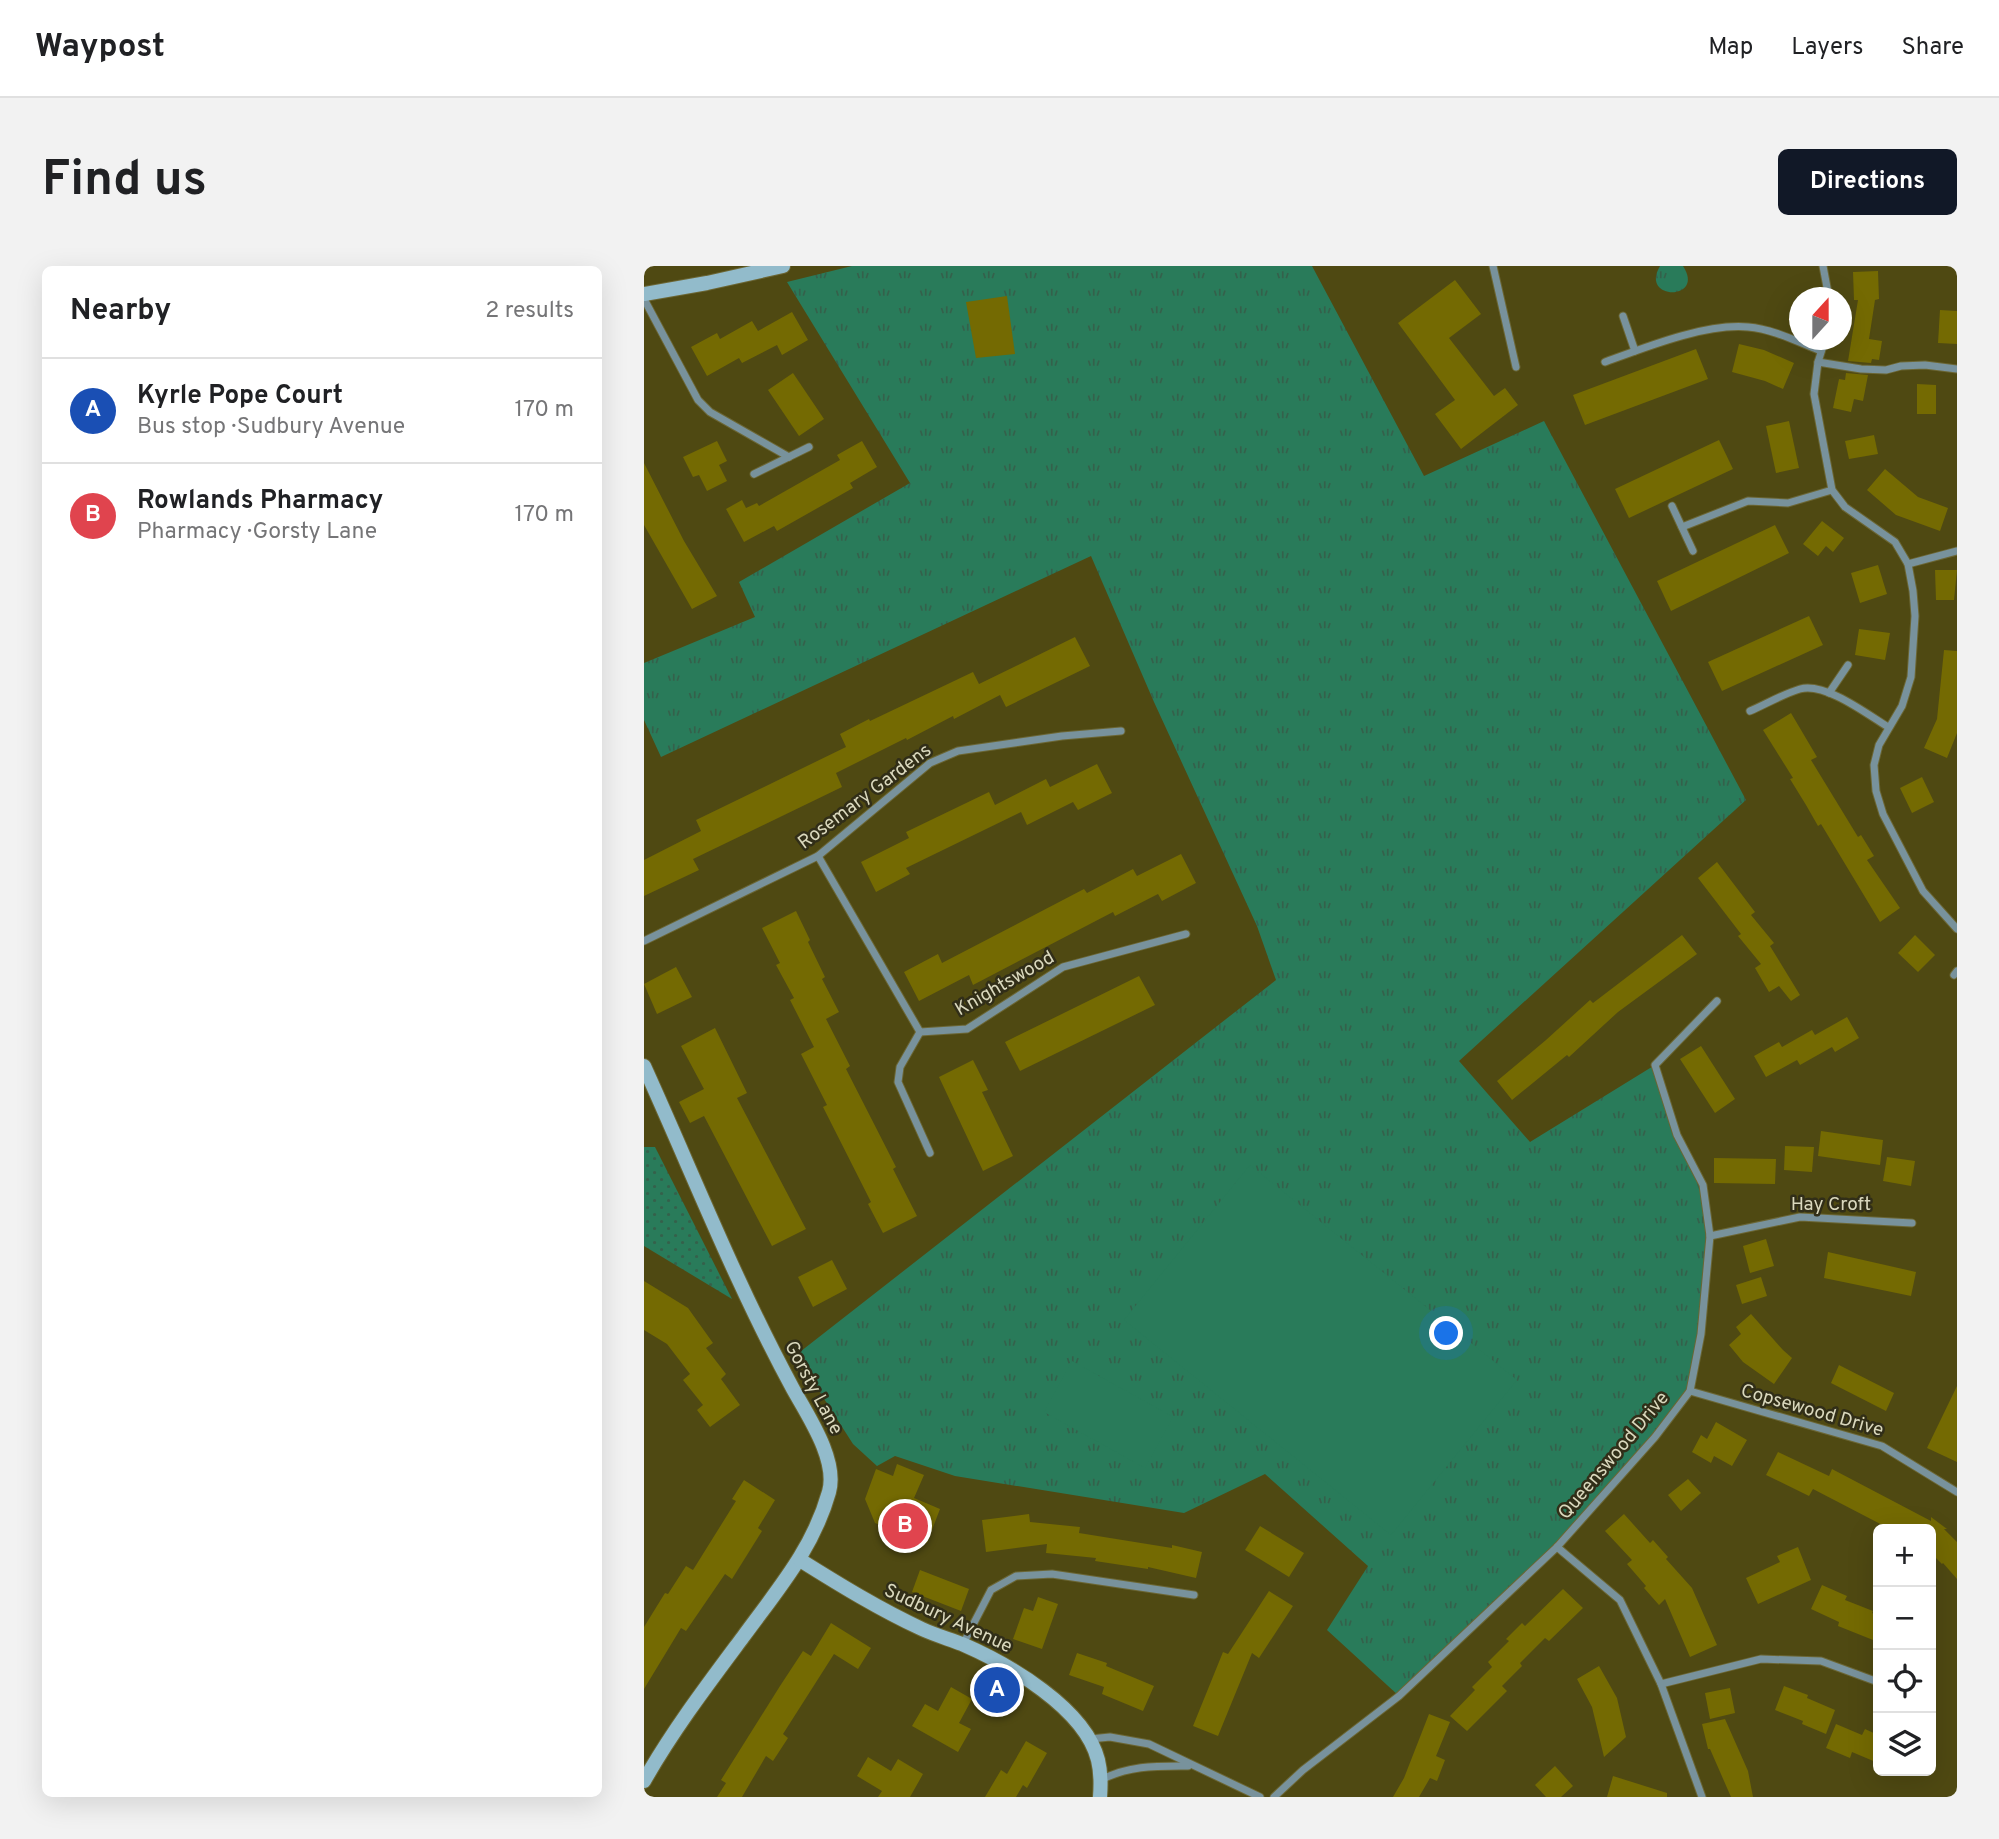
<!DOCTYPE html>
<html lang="en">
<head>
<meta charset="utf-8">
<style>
	body { margin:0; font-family:Overpass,sans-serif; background:#f2f2f2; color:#202124 }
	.controls { position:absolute; right:21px; bottom:21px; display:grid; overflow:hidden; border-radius:10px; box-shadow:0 7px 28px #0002 }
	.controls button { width:63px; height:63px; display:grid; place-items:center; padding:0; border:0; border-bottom:2px solid #e0e0e0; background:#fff; color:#202124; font:35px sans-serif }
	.compass { position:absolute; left:1145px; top:21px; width:63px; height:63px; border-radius:50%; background:#fff; box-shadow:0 7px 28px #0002; rotate:21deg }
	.you { position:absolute; left:803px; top:1068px; width:24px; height:24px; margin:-18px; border:5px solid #fff; border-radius:50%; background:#1a73e8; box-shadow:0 0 0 10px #1a73e833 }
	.badge { display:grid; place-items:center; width:46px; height:46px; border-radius:50%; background:#111827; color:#fff; font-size:23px; font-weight:700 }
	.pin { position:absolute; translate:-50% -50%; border:4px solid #fff; box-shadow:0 2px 7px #0006 }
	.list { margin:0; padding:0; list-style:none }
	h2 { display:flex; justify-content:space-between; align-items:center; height:91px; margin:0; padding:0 28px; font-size:30px }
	h2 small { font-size:23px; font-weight:400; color:#757577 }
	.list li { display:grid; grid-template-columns:46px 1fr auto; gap:21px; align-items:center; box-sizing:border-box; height:105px; padding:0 28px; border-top:2px solid #e0e0e0 }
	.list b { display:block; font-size:26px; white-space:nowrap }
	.list p { margin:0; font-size:23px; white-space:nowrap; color:#757577 }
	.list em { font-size:23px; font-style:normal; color:#757577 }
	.icon { flex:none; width:38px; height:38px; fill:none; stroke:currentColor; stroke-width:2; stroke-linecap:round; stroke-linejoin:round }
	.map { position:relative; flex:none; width:1313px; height:1531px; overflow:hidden; border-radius:10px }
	header { display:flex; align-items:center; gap:42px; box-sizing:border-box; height:98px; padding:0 35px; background:#fff; border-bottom:2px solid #e0e0e0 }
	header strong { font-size:33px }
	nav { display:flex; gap:38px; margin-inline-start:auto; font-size:24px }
	.intro { display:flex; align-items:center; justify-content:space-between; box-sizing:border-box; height:168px; padding:0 42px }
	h1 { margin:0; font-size:49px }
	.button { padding:18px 32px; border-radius:10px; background:#111827; color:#fff; font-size:24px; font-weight:700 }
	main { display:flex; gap:42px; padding:0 42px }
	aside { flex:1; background:#fff; border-radius:10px; box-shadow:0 7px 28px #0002 }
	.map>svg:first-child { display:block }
</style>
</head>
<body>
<header>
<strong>Waypost</strong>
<nav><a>Map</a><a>Layers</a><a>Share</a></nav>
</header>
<div class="intro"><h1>Find us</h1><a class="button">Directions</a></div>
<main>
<aside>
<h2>Nearby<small>2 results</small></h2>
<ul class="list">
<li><span class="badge" style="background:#1a4fb4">A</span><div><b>Kyrle Pope Court</b><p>Bus stop · Sudbury Avenue</p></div><em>170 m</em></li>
<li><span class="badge" style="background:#e0444e">B</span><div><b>Rowlands Pharmacy</b><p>Pharmacy · Gorsty Lane</p></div><em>170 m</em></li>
</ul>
</aside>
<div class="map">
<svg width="1313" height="1531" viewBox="0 0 1313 1531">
	<defs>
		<pattern id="grass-dots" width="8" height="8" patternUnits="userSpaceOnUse" patternTransform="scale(1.75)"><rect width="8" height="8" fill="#297b5a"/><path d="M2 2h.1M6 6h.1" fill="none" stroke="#34614b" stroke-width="1.8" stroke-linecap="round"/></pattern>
		<pattern id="park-tufts" width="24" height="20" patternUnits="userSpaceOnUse" patternTransform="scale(1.75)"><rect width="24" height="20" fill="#297b5a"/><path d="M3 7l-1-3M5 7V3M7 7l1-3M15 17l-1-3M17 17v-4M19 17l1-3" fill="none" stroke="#34614b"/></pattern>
	</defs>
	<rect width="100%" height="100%" fill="#4f4912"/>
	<path fill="url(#grass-dots)" d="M 0,881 L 11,881 L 88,1033 L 0,980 Z"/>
	<g fill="url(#park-tufts)">
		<path d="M 208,0 L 668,0 L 780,210 L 900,155 L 1102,534 L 815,795 L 886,876 L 1011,799 L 1033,869 L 1059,919 L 1066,970 L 1057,1068 L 1046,1125 L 913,1281 L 755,1430 L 683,1364 L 724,1300 L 621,1208 L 540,1247 L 311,1210 L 251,1190 L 233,1200 L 209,1178 L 152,1089 L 632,714 L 613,660 L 510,436 L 447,290 L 17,491 L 0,454 L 0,397 L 111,351 L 95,316 L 266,217 L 143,16 Z"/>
		<path d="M 1016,0 L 1039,0 C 1062,35 995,35 1016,0 Z"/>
	</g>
	<g fill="#297b5a">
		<path d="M 606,899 L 873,1114 L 747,1269 L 480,1054 Z"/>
		<path d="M 428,1095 L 529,1151 L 501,1202 L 400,1146 Z"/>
	</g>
	<g fill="#746a02">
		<path d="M 1234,5 L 1235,33 L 1231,34 L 1225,73 L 1238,75 L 1235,94 L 1228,93 L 1227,97 L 1204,95 L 1214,34 L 1210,34 L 1209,6 Z"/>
		<path d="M 811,14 L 837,48 L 805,72 L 850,130 L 861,122 L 874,139 L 817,183 L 791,148 L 811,134 L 754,57 Z"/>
		<path d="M 363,30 L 371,88 L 332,92 L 322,36 Z"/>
		<path d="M 1296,44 L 1313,45 L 1313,78 L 1294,77 Z"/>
		<path d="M 148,46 L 164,74 L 138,89 L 133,79 L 98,97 L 95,92 L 63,110 L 47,81 L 73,67 L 76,73 L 108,55 L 114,65 Z"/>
		<path d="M 1095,78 L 1120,84 L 1150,97 L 1139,123 L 1121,115 L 1088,106 Z"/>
		<path d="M 1052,83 L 1064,113 L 941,159 L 929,129 Z"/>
		<path d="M 149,107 L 180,153 L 155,170 L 124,124 Z"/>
		<path d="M 1202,107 L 1224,109 L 1219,135 L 1210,133 L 1207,146 L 1189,142 L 1195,113 L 1201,114 Z"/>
		<path d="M 1273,118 L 1292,119 L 1292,148 L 1273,148 Z"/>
		<path d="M 1145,155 L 1155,202 L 1132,207 L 1122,160 Z"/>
		<path d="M 1230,169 L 1234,188 L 1205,193 L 1201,175 Z"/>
		<path d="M 1075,174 L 1089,203 L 985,252 L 971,223 Z"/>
		<path d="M 73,175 L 83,195 L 75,199 L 83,215 L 63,225 L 55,209 L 49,211 L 39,191 Z"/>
		<path d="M 218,175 L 233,201 L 206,217 L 209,222 L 133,265 L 130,260 L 100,276 L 82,243 L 98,234 L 102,242 L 113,237 L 115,240 L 196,194 L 193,189 Z"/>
		<path d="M 0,197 L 40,275 L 73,330 L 48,343 L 0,259 Z"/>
		<path d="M 1241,203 L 1274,231 L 1304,242 L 1296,265 L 1252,249 L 1223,224 Z"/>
		<path d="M 1178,255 L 1200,272 L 1189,286 L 1182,280 L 1174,290 L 1159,278 Z"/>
		<path d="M 1131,259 L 1145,287 L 1027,345 L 1013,315 Z"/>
		<path d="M 1234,299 L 1243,328 L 1216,337 L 1207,307 Z"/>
		<path d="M 1291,304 L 1313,304 L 1310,334 L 1292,334 Z"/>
		<path d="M 1165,350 L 1179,379 L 1078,425 L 1064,396 Z"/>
		<path d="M 1215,363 L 1246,367 L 1241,394 L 1211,389 Z"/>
		<path d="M 431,371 L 446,400 L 362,441 L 356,429 L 310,453 L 309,450 L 263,474 L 262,472 L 192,507 L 198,521 L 49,593 L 55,604 L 0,630 L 0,594 L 57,565 L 52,554 L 202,481 L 196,468 L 225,453 L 226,455 L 329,406 L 335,418 Z"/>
		<path d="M 1300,384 L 1313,385 L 1313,467 L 1303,492 L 1280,482 L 1293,453 Z"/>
		<path d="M 1147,447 L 1173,491 L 1167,494 L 1214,571 L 1217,569 L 1230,590 L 1223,594 L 1256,642 L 1236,656 L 1177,558 L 1174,560 L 1162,539 L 1146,513 L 1149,512 L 1119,464 Z"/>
		<path d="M 453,498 L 468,527 L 434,544 L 429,536 L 383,559 L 377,546 L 262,602 L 266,608 L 232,626 L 217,596 L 265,572 L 262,566 L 345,526 L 351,539 L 402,513 L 406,521 Z"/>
		<path d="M 1278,511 L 1290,536 L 1268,547 L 1256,522 Z"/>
		<path d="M 537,588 L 552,617 L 518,635 L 514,628 L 471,650 L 469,646 L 329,719 L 325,709 L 275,735 L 260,706 L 294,688 L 298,697 L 440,623 L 443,627 L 489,603 L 493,610 Z"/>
		<path d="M 1073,596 L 1111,646 L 1107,649 L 1130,677 L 1126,680 L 1156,729 L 1147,735 L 1135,720 L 1125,726 L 1111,702 L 1117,698 L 1094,670 L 1097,668 L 1054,612 Z"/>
		<path d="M 152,645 L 166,674 L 164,676 L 181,711 L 178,713 L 195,746 L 182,753 L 206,800 L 202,803 L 252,901 L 249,903 L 273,950 L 239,967 L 224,938 L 227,936 L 179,841 L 183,839 L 157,788 L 170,781 L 146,734 L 150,732 L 132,699 L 136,697 L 118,662 Z"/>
		<path d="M 1038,669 L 1053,688 L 974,746 L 925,791 L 923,789 L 868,834 L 853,815 L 902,774 L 946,734 L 949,737 Z"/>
		<path d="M 1271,669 L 1291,689 L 1274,706 L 1254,687 Z"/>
		<path d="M 32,701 L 48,731 L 13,748 L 0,718 Z"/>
		<path d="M 495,710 L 511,739 L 376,805 L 361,776 Z"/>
		<path d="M 1203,751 L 1215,772 L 1191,786 L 1188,781 L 1156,799 L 1153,794 L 1122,811 L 1110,790 L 1135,776 L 1138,781 L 1168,764 L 1171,769 Z"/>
		<path d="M 71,762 L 103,827 L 93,832 L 162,963 L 128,980 L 60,850 L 46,857 L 35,836 L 60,823 L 37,780 Z"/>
		<path d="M 1057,780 L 1091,833 L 1071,847 L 1036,793 Z"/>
		<path d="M 329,794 L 344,824 L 338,826 L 369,890 L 339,905 L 295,811 Z"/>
		<path d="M 1177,865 L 1239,874 L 1236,899 L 1174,890 Z"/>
		<path d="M 1141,880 L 1170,881 L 1168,906 L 1140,904 Z"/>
		<path d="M 1243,891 L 1271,895 L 1267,920 L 1239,915 Z"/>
		<path d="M 1070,892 L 1132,893 L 1131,918 L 1070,917 Z"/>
		<path d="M 1122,973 L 1130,1000 L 1106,1007 L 1099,980 Z"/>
		<path d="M 1184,986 L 1272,1006 L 1267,1030 L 1180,1012 Z"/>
		<path d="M 188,994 L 203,1023 L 169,1041 L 154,1011 Z"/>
		<path d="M 1117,1011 L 1123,1030 L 1098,1038 L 1092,1019 Z"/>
		<path d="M 0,1015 L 44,1042 L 69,1077 L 62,1082 L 82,1108 L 77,1113 L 96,1139 L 66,1161 L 53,1144 L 59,1139 L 39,1114 L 46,1108 L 23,1078 L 0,1064 Z"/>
		<path d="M 1107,1048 L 1139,1084 L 1148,1092 L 1130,1118 L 1099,1096 L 1085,1079 L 1097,1068 L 1092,1061 Z"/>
		<path d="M 1195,1099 L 1250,1127 L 1242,1145 L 1187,1117 Z"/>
		<path d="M 1313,1120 L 1313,1196 L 1283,1182 Z"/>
		<path d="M 1072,1156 L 1103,1174 L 1088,1200 L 1070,1190 L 1067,1197 L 1048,1186 L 1057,1169 L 1063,1173 Z"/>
		<path d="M 1134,1186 L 1185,1210 L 1188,1203 L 1287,1255 L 1287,1251 L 1303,1263 L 1300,1263 L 1313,1276 L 1313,1313 L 1299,1297 L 1298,1298 L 1287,1287 L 1287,1263 L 1246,1263 L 1169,1223 L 1165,1230 L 1122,1209 Z"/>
		<path d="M 253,1198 L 280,1209 L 270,1232 L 296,1243 L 283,1277 L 231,1257 L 221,1233 L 232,1203 L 249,1210 Z"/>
		<path d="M 1044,1213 L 1057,1227 L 1037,1245 L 1024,1229 Z"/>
		<path d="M 100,1214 L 131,1234 L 114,1262 L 118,1265 L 88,1313 L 81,1308 L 42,1365 L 37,1362 L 0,1423 L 0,1361 L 21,1327 L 24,1328 L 42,1300 L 49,1304 L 92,1235 L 88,1233 Z"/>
		<path d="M 385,1248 L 386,1256 L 436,1261 L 435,1267 L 528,1282 L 528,1279 L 558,1286 L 552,1312 L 504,1301 L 504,1303 L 451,1295 L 452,1292 L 402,1287 L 403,1278 L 342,1286 L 338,1254 Z"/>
		<path d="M 980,1248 L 1006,1277 L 1009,1274 L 1024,1291 L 1022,1293 L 1048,1322 L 1073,1379 L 1046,1391 L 1021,1333 L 1015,1339 L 1000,1322 L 1002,1320 L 983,1298 L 988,1294 L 961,1265 Z"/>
		<path d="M 616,1260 L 660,1287 L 645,1311 L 601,1284 Z"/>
		<path d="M 1154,1281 L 1167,1314 L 1114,1338 L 1102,1312 L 1136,1296 L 1133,1290 Z"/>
		<path d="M 276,1304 L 325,1323 L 317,1345 L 268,1326 Z"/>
		<path d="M 1178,1319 L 1203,1330 L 1201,1334 L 1229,1345 L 1228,1347 L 1234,1350 L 1234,1376 L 1194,1360 L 1195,1356 L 1167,1343 Z"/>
		<path d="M 919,1323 L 939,1342 L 905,1375 L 901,1372 L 876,1397 L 878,1400 L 858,1420 L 863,1425 L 823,1465 L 806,1450 L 831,1424 L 828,1421 L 848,1401 L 844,1396 L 865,1375 L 862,1373 L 878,1357 L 881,1360 Z"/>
		<path d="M 625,1325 L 649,1340 L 615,1392 L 608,1387 L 574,1470 L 549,1460 L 579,1386 L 584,1388 Z"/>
		<path d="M 394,1331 L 414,1338 L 398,1383 L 369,1373 L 380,1342 L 389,1345 Z"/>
		<path d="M 187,1357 L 227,1382 L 214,1403 L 190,1388 L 139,1468 L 144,1472 L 129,1495 L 122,1490 L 98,1531 L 73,1531 L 82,1517 L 77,1514 L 136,1420 L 159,1385 L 167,1390 Z"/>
		<path d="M 433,1387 L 463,1397 L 462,1400 L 510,1420 L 499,1445 L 458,1428 L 460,1421 L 425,1409 Z"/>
		<path d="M 955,1400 L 973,1432 L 982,1471 L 960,1491 L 948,1441 L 933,1413 Z"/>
		<path d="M 1140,1420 L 1164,1429 L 1163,1432 L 1191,1444 L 1182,1468 L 1158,1458 L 1159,1455 L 1131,1444 Z"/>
		<path d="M 307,1421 L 328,1433 L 315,1457 L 327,1463 L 314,1486 L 268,1460 L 281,1438 L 294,1445 Z"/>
		<path d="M 1086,1422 L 1091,1447 L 1066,1453 L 1061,1427 Z"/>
		<path d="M 785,1448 L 806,1456 L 792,1490 L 801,1494 L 793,1515 L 786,1512 L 775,1531 L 749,1531 L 760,1512 Z"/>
		<path d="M 1081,1453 L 1104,1505 L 1109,1531 L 1087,1531 L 1066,1483 L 1064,1483 L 1058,1458 Z"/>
		<path d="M 1192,1458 L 1218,1469 L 1221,1463 L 1234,1469 L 1234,1497 L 1208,1486 L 1206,1492 L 1182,1482 Z"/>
		<path d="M 382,1475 L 403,1487 L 383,1522 L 379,1519 L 372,1531 L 341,1531 L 357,1504 L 363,1508 Z"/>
		<path d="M 224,1491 L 247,1505 L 254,1493 L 279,1508 L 266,1531 L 234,1531 L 238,1525 L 213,1510 Z"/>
		<path d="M 911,1500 L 929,1520 L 917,1531 L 902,1531 L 891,1519 Z"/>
		<path d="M 969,1510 L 1023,1527 L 1023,1531 L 963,1531 Z"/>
	</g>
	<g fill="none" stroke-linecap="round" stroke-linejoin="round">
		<g stroke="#6b6634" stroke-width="9">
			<g id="street">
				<path d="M 849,0 L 872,101"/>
				<path d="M 1179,0 L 1185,32"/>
				<path d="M 0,33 L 54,134 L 66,146 L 145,191"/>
				<path d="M 979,50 L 991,85"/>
				<path d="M 1181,74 L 1174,96 L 1170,128 L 1188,224 L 1201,241 L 1251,276 L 1264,298 L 1269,325 L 1271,350 L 1267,411 L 1258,440 L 1235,479 L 1230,499 L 1232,525 L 1239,548 L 1279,625 L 1313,663"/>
				<path d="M 961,96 C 1002,81 1062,57 1104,61 C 1129,63 1154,76 1177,85"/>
				<path d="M 1174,96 L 1217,103 L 1242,104 L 1257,100 L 1281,99 L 1313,103"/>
				<path d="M 110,208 L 165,181"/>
				<path d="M 1028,240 L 1049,285"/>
				<path d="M 1038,261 L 1104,235 L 1144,237 L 1188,224"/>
				<path d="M 1264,298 L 1313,285"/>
				<path d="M 1185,427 L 1204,399"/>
				<path d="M 1106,445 C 1122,438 1139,428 1156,423 C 1181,416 1223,448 1244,461"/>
				<path d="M 174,590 L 276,766 L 323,763 L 419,701 L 542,668"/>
				<path d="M 0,675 L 174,590 L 286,497 L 314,485 L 418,470 L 477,465"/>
				<path d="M 1310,709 L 1313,705"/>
				<path d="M 276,766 L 256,801 L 254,816 L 286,887"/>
				<path d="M 1066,970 L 1156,951 L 1268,957"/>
				<path d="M 1046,1125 L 1238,1180 L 1313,1226"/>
				<path d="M 913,1281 L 976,1334 L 1017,1418 L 1058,1531"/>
				<path d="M 319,1378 L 347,1324 L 372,1310 L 408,1308 L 550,1329"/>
				<path d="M 1017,1418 L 1117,1393 L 1177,1395 L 1234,1416"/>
				<path d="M 446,1473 L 466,1471 L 505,1478 L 616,1531"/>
				<path d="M 457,1514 C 485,1499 513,1500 544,1500"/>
				<path d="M 630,1531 L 659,1504 L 755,1430 L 913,1281 L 1011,1171 L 1046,1125 L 1057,1068 L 1066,970 L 1059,919 L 1033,869 L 1011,799 L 1073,735"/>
			</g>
		</g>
		<g stroke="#6b6634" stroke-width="16">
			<g id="secondary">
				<path d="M 0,28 L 63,17 L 139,0"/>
				<path d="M 0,800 C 49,908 92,1018 149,1123 C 164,1150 194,1194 185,1226 C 169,1283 134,1323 99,1371 C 64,1418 29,1464 0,1515"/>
				<path d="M 156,1294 C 196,1319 235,1343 278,1363 C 291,1369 305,1373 318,1378 C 364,1398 441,1442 454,1494 C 457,1506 457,1518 456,1531"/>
			</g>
		</g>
		<use href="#street" stroke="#78929c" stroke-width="7"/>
		<use href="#secondary" stroke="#92bbcb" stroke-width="14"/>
	</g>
	<g text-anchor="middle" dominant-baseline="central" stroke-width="5" stroke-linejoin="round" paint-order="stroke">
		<g font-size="19" fill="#dad8bd" stroke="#312e18">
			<text transform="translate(221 531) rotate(-37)">Rosemary Gardens</text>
			<text transform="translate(361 718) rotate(-30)">Knightswood</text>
			<text x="1187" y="939">Hay Croft</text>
			<text transform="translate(169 1122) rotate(62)">Gorsty Lane</text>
			<text transform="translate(1168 1145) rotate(16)">Copsewood Drive</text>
			<text transform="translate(970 1190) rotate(-50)">Queenswood Drive</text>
			<text transform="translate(304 1353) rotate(25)">Sudbury Avenue</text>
		</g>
	</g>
</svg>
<div class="controls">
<button>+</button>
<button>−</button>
<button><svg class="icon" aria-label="locate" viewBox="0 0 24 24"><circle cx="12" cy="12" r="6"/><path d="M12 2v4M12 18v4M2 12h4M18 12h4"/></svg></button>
<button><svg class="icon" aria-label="layers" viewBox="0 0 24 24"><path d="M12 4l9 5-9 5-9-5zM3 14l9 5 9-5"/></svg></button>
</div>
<svg class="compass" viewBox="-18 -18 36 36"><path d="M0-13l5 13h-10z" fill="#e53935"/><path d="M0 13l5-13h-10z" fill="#757577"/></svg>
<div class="you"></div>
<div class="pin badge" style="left:353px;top:1424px;background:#1a4fb4">A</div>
<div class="pin badge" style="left:261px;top:1260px;background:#e0444e">B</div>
</div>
</main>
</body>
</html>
